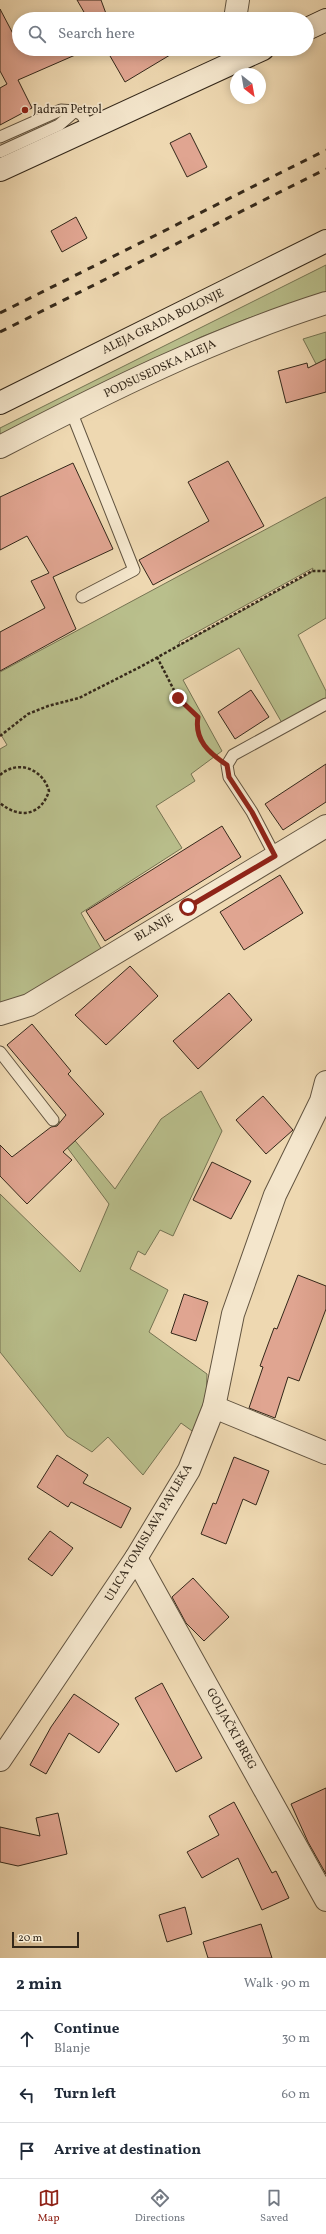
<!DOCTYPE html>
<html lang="en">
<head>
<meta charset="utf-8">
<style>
	body { margin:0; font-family:Vollkorn,serif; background:#f2f2f3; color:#1f2937 }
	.compass { position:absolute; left:230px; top:68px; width:36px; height:36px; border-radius:50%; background:#fff; box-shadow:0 2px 10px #0003; rotate:149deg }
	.scale { position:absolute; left:12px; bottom:10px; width:67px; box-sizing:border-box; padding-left:4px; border:2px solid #34281a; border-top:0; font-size:11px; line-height:14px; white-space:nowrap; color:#34281a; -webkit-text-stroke:3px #f4e6cc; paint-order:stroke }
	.stop { position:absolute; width:12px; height:12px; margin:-9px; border:3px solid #8f2418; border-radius:50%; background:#fff }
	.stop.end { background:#8f2418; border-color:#fff; box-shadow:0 1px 4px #0008 }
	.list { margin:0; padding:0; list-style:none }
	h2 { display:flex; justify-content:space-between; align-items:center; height:52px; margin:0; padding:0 16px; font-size:17px }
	h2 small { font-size:13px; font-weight:400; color:#747a83 }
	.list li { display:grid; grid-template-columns:26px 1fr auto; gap:12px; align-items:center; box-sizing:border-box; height:56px; padding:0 16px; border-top:1px solid #e0e1e3 }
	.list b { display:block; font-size:15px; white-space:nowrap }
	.list p { margin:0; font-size:13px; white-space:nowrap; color:#747a83 }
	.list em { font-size:13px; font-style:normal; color:#747a83 }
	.icon { flex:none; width:22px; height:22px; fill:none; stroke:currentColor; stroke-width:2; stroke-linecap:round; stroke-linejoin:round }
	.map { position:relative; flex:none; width:326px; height:1958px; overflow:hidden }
	.search { position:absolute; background:#fff; box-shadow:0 2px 10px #0003; left:12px; right:12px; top:12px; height:44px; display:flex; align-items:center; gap:10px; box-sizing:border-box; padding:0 14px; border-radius:22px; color:#747a83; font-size:15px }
	.sheet { height:220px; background:#fff }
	nav { display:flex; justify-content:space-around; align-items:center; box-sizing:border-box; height:56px; border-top:1px solid #e0e1e3; background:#fff; font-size:11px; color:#747a83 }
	nav a { display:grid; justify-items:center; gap:2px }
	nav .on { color:#8f2418 }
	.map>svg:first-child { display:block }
</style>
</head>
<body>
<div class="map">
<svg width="326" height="1958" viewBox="0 0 326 1958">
	<rect width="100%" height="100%" fill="#eed8b1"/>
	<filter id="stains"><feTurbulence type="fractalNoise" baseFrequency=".005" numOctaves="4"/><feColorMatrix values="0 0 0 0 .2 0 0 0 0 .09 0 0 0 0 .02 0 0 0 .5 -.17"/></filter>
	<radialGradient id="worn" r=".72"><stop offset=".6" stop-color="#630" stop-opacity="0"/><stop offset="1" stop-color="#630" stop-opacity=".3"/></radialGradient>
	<g fill="#b9bf8c" stroke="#767453" fill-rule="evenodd">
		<path d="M 326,265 L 326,293 L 246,319 L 201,337 L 0,435 L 0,428 Z"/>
		<path d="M 326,332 L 326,383 L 303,339 Z"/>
		<path d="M 326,497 L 326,618 L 298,635 L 326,691 L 326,699 L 282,723 L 239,648 L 183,680 L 222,751 L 191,774 L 195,781 L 156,806 L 182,848 L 81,913 L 103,952 L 0,1009 L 0,749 L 7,745 L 0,733 L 0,672 ZM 313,568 L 311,573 L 180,645 L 179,642 Z"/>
		<path d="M 201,1091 L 222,1131 L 173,1236 L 160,1230 L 145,1255 L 138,1251 L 130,1269 L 168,1290 L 149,1332 L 207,1374 L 206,1401 L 199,1436 L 181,1423 L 143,1475 L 108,1437 L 92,1452 L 67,1436 L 0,1352 L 0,1194 L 80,1272 L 109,1204 L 52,1127 L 58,1120 L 115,1189 L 161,1119 Z"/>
	</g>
	<g fill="#e0a591" stroke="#34281a">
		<path d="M 77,0 L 101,0 L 108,19 L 88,19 Z"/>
		<path d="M 0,9 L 19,45 L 19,49 L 89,49 L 18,80 L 32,108 L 0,125 L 0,88 L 7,84 L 0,71 Z"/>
		<path d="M 106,49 L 180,49 L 125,82 Z"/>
		<path d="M 190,133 L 207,167 L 187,177 L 170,143 Z"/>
		<path d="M 76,217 L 87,238 L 62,252 L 51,231 Z"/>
		<path d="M 326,359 L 326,392 L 286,403 L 278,371 L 307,363 L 308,368 Z"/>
		<path d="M 228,461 L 264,526 L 153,585 L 139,560 L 209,521 L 188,482 Z"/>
		<path d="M 73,463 L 113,549 L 53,577 L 76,629 L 0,671 L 0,632 L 45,608 L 31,581 L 49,573 L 27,536 L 0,550 L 0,497 Z"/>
		<path d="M 251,690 L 269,717 L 235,739 L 218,712 Z"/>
		<path d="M 326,764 L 326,802 L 283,830 L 265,804 Z"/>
		<path d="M 222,826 L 241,857 L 105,941 L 86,911 Z"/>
		<path d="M 280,875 L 303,913 L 244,950 L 220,912 Z"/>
		<path d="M 130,966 L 158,996 L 106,1045 L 75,1015 Z"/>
		<path d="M 229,993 L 252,1020 L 198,1069 L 173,1041 Z"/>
		<path d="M 32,1024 L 71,1071 L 68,1074 L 104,1114 L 63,1152 L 72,1160 L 27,1204 L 0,1176 L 0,1145 L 12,1157 L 51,1127 L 57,1126 L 66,1115 L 7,1045 Z"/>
		<path d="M 263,1096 L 293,1130 L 266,1154 L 236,1120 Z"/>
		<path d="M 212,1162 L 251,1181 L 231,1219 L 193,1200 Z"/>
		<path d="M 298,1275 L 326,1286 L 326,1309 L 299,1381 L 288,1377 L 275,1418 L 249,1408 L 263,1367 L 260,1366 L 274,1328 L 277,1329 Z"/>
		<path d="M 184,1294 L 208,1302 L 196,1341 L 171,1333 Z"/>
		<path d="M 57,1455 L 88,1475 L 83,1483 L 131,1508 L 121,1528 L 71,1502 L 68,1507 L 37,1487 Z"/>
		<path d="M 234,1457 L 269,1471 L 256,1505 L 243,1499 L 226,1544 L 201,1534 L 213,1503 L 216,1504 Z"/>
		<path d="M 50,1531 L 73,1548 L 52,1576 L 28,1559 Z"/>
		<path d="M 193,1578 L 229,1617 L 204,1641 L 186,1623 L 172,1597 Z"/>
		<path d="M 162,1683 L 202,1758 L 176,1772 L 135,1698 Z"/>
		<path d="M 74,1694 L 119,1724 L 99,1753 L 69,1733 L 46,1774 L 30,1765 L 51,1727 Z"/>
		<path d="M 326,1788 L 326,1874 L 308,1842 L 291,1804 Z"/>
		<path d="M 234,1802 L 272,1873 L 276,1871 L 289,1898 L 262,1910 L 238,1858 L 202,1878 L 187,1852 L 219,1835 L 209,1816 Z"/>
		<path d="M 58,1813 L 67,1854 L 18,1866 L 0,1862 L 0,1827 L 40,1836 L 36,1818 Z"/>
		<path d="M 185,1907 L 192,1934 L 167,1942 L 159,1915 Z"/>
		<path d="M 261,1924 L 272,1958 L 208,1958 L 203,1942 Z"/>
	</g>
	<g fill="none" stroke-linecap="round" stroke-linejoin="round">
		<g stroke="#625440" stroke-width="13">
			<g id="service">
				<path d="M 0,137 L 61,110 L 75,111 L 82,115 L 90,128"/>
				<path d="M 0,152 L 59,125 L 75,111"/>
				<path d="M 71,411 L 134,570 L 82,597"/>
				<path d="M 275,856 L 252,812 L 229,777 L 227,765 L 233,755 L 326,704"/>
				<path d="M 0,1052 L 53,1120"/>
			</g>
		</g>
		<g stroke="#625440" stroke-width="24">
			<g id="minor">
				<path d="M 235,19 L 238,0"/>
				<path d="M 0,1014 L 29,1005 L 326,826"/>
				<path d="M 214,1407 L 326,1453"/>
				<path d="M 136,1558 L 326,1900"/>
				<path d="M 0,1760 L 136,1558 L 189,1470 L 214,1407 L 233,1314 L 275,1195 L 321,1101 L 326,1082"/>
			</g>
		</g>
		<g stroke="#625440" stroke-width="24">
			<path id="tertiary" d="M 0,447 C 106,392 212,339 326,303"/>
		</g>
		<g stroke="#34281a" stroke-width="24">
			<g id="secondary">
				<path d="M 307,29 L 326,20"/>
				<path d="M 0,170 L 263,49"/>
				<path d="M 0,403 L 326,241"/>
			</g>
		</g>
		<g stroke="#34281a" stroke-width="2.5" stroke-dasharray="3 2" stroke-linecap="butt">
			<path d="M 157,657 L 178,698 L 198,717 C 195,733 202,744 213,755"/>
			<path d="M 0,736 L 28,714 L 48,706 L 79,698 L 142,666 L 312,571 L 326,571"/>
			<path d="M 0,775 C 18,759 43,769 49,791 C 41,816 19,819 0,803"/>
		</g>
		<use href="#service" stroke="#f4e6cc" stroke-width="11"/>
		<use href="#minor" stroke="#f4e6cc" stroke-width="22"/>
		<use href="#tertiary" stroke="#f4e6cc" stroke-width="22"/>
		<use href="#secondary" stroke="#f4e6cc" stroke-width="22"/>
		<g stroke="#34281a" stroke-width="3" stroke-dasharray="7 7" stroke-linecap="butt">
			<path d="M 0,313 L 326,150"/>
			<path d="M 0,332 L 326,169"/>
		</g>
	</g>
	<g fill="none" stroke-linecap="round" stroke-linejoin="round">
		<path stroke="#8f2418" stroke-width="5" d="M 178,698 L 198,717 C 194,740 209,753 227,765 L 229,777 L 252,812 L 275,856 L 188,907"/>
	</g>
	<circle fill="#8f2418" stroke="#f4e6cc" stroke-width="1.5" cx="25" cy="110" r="4"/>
	<g text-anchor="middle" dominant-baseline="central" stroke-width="3.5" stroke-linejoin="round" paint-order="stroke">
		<g font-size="12" fill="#34281a" stroke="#f4e6cc" text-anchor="start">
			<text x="33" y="110">Jadran Petrol</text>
		</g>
		<g font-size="12" fill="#34281a" stroke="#f4e6cc">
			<text transform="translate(163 322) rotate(-26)">ALEJA GRADA BOLONJE</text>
			<text transform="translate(160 369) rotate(-25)">PODSUSEDSKA ALEJA</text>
			<text transform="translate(154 928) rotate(-31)">BLANJE</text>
			<text transform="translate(149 1533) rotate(-59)">ULICA TOMISLAVA PAVLEKA</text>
			<text transform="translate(231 1729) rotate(61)">GOLJAČKI BREG</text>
		</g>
	</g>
	<rect width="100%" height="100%" filter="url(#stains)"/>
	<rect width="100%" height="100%" fill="url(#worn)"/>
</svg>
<svg class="compass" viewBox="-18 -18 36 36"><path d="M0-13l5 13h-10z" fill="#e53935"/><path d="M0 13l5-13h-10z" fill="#747a83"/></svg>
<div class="scale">20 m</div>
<div class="stop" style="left:188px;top:907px"></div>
<div class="stop end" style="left:178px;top:698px"></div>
<div class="search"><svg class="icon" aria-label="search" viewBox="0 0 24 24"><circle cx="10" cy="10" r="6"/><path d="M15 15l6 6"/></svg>Search here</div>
</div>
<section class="sheet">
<h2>2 min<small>Walk · 90 m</small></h2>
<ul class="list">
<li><svg class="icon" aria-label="ahead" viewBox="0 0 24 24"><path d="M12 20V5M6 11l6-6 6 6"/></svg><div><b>Continue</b><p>Blanje</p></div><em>30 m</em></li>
<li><svg class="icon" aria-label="left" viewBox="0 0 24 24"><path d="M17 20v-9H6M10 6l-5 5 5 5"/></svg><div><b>Turn left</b></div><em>60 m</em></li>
<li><svg class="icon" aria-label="arrive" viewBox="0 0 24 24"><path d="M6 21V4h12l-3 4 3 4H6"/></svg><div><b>Arrive at destination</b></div></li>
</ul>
</section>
<nav>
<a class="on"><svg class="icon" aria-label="map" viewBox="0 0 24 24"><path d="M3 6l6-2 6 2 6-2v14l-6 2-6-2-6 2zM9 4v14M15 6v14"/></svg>Map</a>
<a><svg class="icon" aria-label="directions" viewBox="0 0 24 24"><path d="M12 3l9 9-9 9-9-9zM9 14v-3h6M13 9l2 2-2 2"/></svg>Directions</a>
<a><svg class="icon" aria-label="saved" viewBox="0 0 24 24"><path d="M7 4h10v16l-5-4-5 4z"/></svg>Saved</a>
</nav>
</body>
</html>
